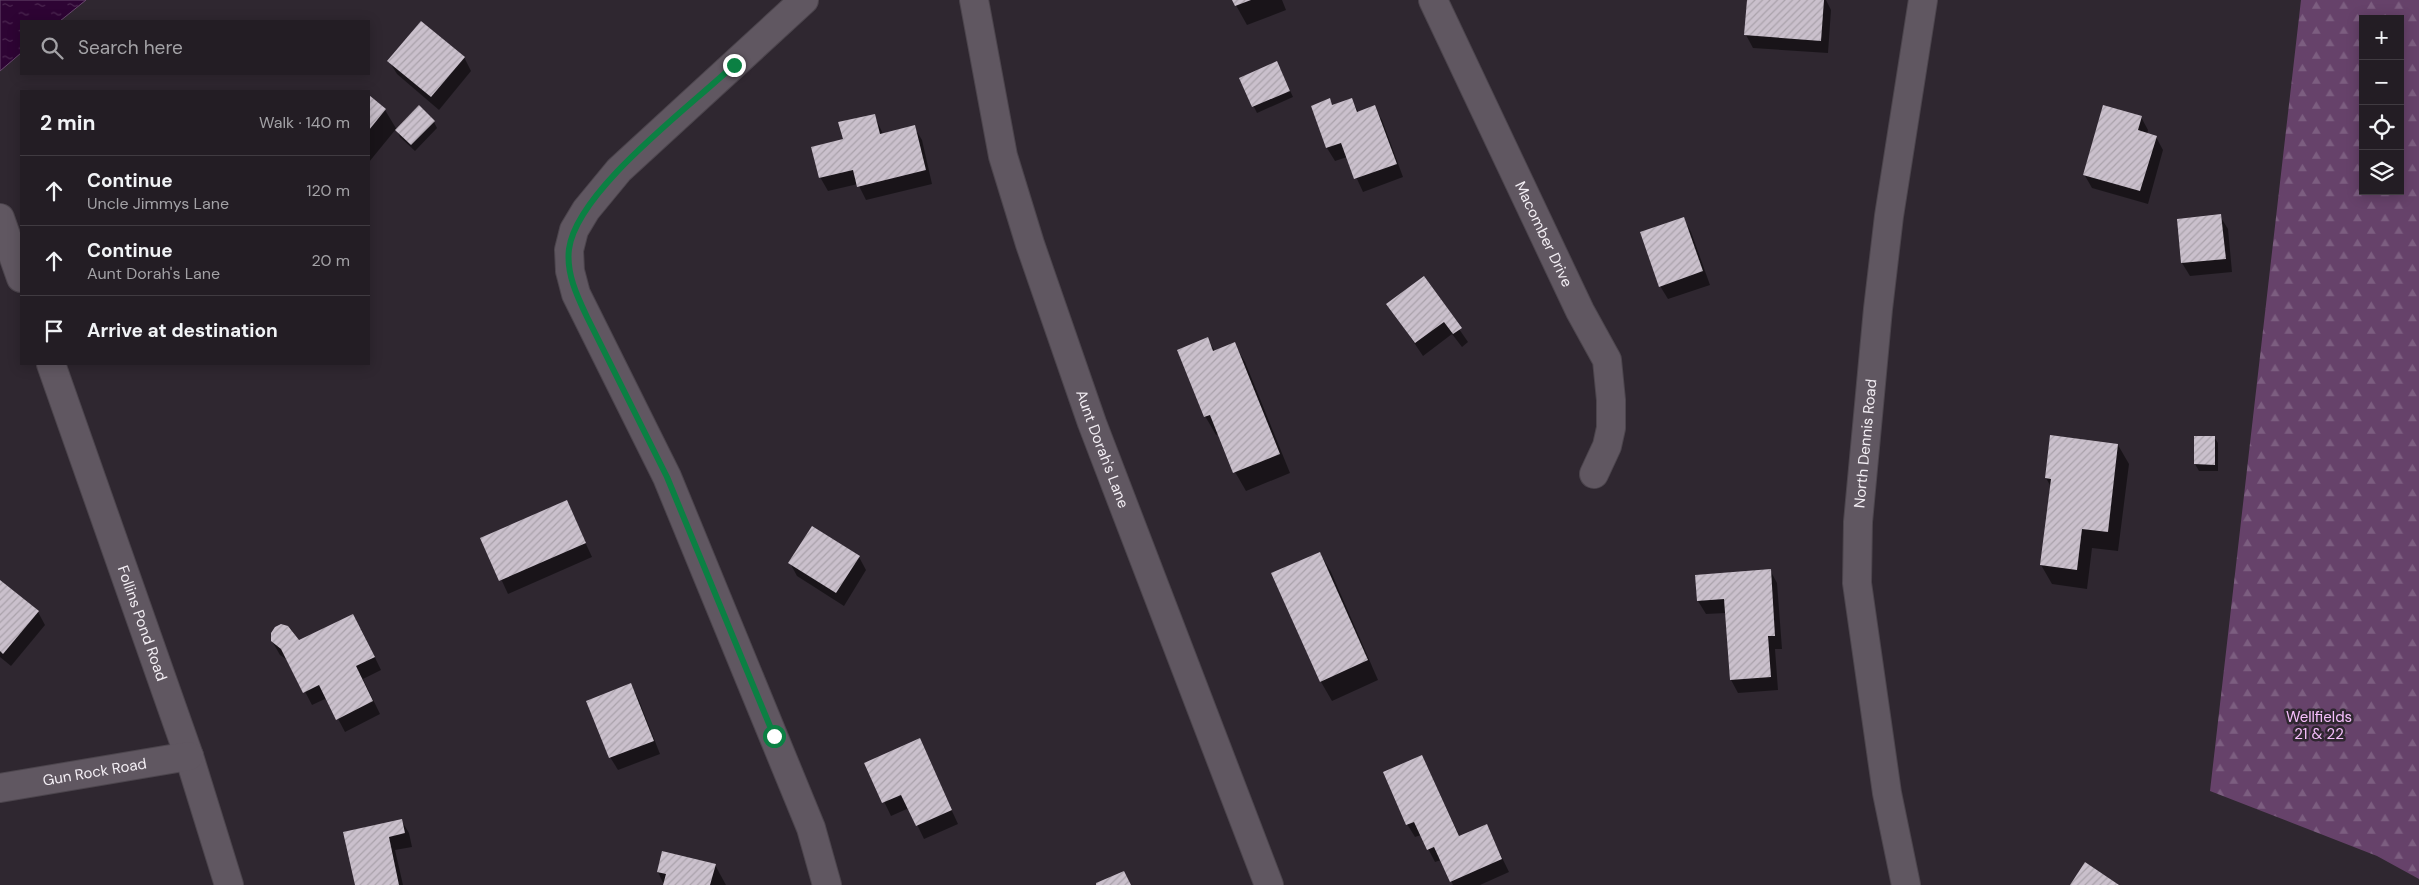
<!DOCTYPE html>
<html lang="en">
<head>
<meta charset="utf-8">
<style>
	body { margin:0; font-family:"DM Sans",sans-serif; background:#2f2a31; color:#f1f3f6 }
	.controls { position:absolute; right:15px; top:15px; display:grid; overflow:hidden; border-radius:0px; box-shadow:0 2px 12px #0003 }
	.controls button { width:45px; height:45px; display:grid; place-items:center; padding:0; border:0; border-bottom:1px solid #403b41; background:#231d24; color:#f1f3f6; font:25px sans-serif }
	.stop { position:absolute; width:15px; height:15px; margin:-11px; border:4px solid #0b8043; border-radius:50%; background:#fff }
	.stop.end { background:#0b8043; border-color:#fff; box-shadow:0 1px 5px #0008 }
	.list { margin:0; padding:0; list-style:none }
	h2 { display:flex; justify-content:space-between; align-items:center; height:65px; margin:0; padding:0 20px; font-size:21px }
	h2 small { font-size:16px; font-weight:400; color:#a3a2a6 }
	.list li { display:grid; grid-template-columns:32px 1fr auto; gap:15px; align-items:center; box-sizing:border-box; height:70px; padding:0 20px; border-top:1px solid #403b41 }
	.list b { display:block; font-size:19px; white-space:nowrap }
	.list p { margin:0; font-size:16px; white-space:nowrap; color:#a3a2a6 }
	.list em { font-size:16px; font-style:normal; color:#a3a2a6 }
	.icon { flex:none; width:28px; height:28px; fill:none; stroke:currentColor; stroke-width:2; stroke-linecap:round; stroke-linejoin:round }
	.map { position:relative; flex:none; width:2419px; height:885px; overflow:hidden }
	.search { position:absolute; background:#231d24; box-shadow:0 2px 12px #0003; left:20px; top:20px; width:350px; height:55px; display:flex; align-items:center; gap:12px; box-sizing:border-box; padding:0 18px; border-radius:0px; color:#a3a2a6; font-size:19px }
	.panel { position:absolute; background:#231d24; box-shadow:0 2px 12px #0003; left:20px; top:90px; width:350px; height:275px; border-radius:0px }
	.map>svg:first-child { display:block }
</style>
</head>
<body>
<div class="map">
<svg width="2419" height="885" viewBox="0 0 2419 885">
	<defs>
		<pattern id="forest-firs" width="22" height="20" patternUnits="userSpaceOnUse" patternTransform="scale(1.25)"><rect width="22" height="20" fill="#66426a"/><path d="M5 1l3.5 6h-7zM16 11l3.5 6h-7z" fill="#7c5e80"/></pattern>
		<pattern id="water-ripples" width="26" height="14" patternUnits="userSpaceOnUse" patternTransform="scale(1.25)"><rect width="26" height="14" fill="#2e0434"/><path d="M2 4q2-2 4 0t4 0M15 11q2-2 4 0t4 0" fill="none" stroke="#4d2952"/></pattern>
		<pattern id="building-hatch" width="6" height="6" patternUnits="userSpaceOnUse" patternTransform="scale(1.25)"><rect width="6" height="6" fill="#cac0cc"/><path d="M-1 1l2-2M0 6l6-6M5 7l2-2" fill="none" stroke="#aaa2ab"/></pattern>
	</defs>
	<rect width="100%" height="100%" fill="#2f2730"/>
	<path fill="url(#forest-firs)" fill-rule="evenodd" d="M 2301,0 L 2419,0 L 2419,879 L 2377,856 L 2210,791 ZM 2363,19 L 2400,19 L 2400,191 L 2363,191 Z"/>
	<path fill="url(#water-ripples)" stroke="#694a6e" d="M 0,0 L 86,0 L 60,21 L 21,21 L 21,53 L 0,71 Z"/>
	<g fill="#0007">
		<path d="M 1233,0 L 1282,0 L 1286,10 L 1247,25 Z"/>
		<path d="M 1748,0 L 1826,0 L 1831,10 L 1828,53 L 1753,48 L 1746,35 Z"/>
		<path d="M 464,57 L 471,71 L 439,110 L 397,74 L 389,61 Z"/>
		<path d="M 1280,69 L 1293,97 L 1257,113 L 1240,79 Z"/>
		<path d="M 369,96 L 385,110 L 397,130 L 434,122 L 437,128 L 415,151 L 400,137 L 396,129 L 369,162 Z"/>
		<path d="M 1351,99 L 1359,113 L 1374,107 L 1382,120 L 1403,177 L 1363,192 L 1347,157 L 1335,161 L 1327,148 L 1312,106 L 1329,100 L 1333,106 Z"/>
		<path d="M 874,115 L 883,134 L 914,127 L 922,140 L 932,184 L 866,200 L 858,184 L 828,191 L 820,177 L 844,140 Z"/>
		<path d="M 2141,117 L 2148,130 L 2147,135 L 2156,137 L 2163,150 L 2148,204 L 2092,188 L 2084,174 Z"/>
		<path d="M 2220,216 L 2228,229 L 2232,272 L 2190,276 L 2182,263 L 2178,220 Z"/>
		<path d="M 1684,219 L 1691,232 L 1710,285 L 1668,299 L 1660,286 Z"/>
		<path d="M 1424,278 L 1468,342 L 1462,347 L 1452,334 L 1423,356 L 1388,304 Z"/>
		<path d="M 1207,338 L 1215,351 L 1234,343 L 1245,362 L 1290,473 L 1246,491 L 1235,472 L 1219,434 L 1216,435 L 1205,416 Z"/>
		<path d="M 2195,437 L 2214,437 L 2218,443 L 2218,471 L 2199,471 L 2195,464 Z"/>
		<path d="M 2118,445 L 2129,464 L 2118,551 L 2092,548 L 2087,589 L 2052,584 L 2041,565 L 2051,487 L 2046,478 Z"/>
		<path d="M 566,501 L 592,557 L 508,594 L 482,538 Z"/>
		<path d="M 1320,553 L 1331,572 L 1378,680 L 1332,701 L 1321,682 Z"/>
		<path d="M 859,557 L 866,570 L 844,606 L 797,576 L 790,563 Z"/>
		<path d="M 1770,570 L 1777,583 L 1782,649 L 1775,649 L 1778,690 L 1738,693 L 1731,680 L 1726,613 L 1706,614 L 1698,601 Z"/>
		<path d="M 0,582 L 38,612 L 45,625 L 11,666 L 0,657 Z"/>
		<path d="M 281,625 L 291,629 L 298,642 L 361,629 L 381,670 L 363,679 L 380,714 L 345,732 L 327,698 L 312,705 L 289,661 L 280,655 L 272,641 Z"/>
		<path d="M 631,685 L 638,698 L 660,754 L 618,770 L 610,757 Z"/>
		<path d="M 919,740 L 958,824 L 924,839 L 909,808 L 891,816 L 866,764 Z"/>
		<path d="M 1422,756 L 1460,837 L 1486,825 L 1509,872 L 1480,885 L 1453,885 L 1441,860 L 1435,862 L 1421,835 L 1415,837 L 1407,824 Z"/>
		<path d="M 401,820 L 409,833 L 412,847 L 395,850 L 403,885 L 356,885 L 345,833 Z"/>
		<path d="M 715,865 L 726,885 L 664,885 L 658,872 Z"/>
	</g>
	<g fill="url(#building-hatch)">
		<path d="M 1232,0 L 1251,0 L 1235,6 Z"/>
		<path d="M 1747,0 L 1824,0 L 1821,41 L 1744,35 Z"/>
		<path d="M 421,21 L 465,57 L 431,97 L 387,61 Z"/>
		<path d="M 1277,61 L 1290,91 L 1252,107 L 1239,78 Z"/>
		<path d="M 369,95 L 386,109 L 369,130 Z"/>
		<path d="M 1330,98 L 1332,105 L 1352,98 L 1357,112 L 1375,105 L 1397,164 L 1354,179 L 1341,143 L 1326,148 L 1311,106 Z"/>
		<path d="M 419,105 L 435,121 L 411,145 L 395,130 Z"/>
		<path d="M 2103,105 L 2142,116 L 2138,130 L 2157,136 L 2140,191 L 2083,175 Z"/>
		<path d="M 875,114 L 880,134 L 915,125 L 926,170 L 857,187 L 853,170 L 819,178 L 811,147 L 843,139 L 838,122 Z"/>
		<path d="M 2221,214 L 2226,259 L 2181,263 L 2177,219 Z"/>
		<path d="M 1684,217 L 1703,271 L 1659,287 L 1640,232 Z"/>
		<path d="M 1424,276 L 1462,328 L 1453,334 L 1444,322 L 1415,343 L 1386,304 Z"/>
		<path d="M 1208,337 L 1213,351 L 1235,342 L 1280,454 L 1233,473 L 1210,415 L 1204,417 L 1177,350 Z"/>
		<path d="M 2050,435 L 2118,444 L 2108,532 L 2082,529 L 2077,570 L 2040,565 L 2051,479 L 2045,478 Z"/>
		<path d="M 2194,436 L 2215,436 L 2215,465 L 2194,464 Z"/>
		<path d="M 567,500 L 586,543 L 499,581 L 480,538 Z"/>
		<path d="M 812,526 L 860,556 L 836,593 L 788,563 Z"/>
		<path d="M 1320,552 L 1368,660 L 1320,682 L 1271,573 Z"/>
		<path d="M 1771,569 L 1775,636 L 1768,636 L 1771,677 L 1730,680 L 1724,599 L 1697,601 L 1695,575 Z"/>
		<path d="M 0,580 L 39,611 L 3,654 L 0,651 Z"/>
		<path d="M 353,614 L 375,657 L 356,666 L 373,701 L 336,720 L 319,685 L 303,693 L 281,649 L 271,641 L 271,633 L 275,627 L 281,624 L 288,626 L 299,640 Z"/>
		<path d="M 631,683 L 654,741 L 609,758 L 586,701 Z"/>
		<path d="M 920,738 L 952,810 L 916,826 L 901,795 L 882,803 L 864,763 Z"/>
		<path d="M 1422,755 L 1459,836 L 1487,824 L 1502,859 L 1450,882 L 1434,847 L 1427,850 L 1414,822 L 1406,825 L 1383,772 Z"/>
		<path d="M 402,819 L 405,833 L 389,837 L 399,885 L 355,885 L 343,832 Z"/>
		<path d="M 662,851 L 716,864 L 710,885 L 663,885 L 666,874 L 657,872 Z"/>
		<path d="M 2085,862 L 2119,885 L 2070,885 Z"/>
		<path d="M 1124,871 L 1131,885 L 1096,885 L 1096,883 Z"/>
	</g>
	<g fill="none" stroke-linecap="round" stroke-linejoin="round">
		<g stroke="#4c454d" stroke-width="30">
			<g id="street">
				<path d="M 804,0 L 619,170 L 586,210 L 574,230 L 569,250 L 570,271 L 576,294 L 667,477 L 811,828 L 827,885"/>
				<path id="s1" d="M 974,0 L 1003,156 L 1030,244 L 1092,423 L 1269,885"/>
				<path id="s2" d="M 1433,0 L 1580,311 L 1607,360 L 1611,400 L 1611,428 L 1607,446 L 1594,474"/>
				<path d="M 0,218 L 21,278"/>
				<path id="s3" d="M 51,364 L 189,756 L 229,885"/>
				<path id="s4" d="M 0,788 L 189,756"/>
			</g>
		</g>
		<g stroke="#4c454d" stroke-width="30">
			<g id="secondary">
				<path id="s5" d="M 1906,885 L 1887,793 L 1857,583 L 1858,522 L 1878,309 L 1889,216 L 1923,0"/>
			</g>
		</g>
		<use href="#street" stroke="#605761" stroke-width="28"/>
		<use href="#secondary" stroke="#605761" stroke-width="28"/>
	</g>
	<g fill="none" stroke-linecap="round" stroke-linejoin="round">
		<path stroke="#0b8043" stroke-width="6" d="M 734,65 C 691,106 577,190 569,249 C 566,273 577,296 587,317 L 667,477 L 774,736"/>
	</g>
	<g text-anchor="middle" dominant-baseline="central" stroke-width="5" stroke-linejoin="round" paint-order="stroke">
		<g font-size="15" fill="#f3eef4" stroke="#2f2730">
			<text stroke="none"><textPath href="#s2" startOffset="259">Macomber Drive</textPath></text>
			<text stroke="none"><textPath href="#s5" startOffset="446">North Dennis Road</textPath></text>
			<text stroke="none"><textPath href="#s1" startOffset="468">Aunt Dorah's Lane</textPath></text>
			<text stroke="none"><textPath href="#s3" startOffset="275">Follins Pond Road</textPath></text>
			<text stroke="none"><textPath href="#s4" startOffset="96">Gun Rock Road</textPath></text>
		</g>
		<g font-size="15" fill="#f7c0fd" stroke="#2f2730">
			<text x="2319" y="717">Wellfields<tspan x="2319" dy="17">21 &amp; 22</tspan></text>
		</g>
	</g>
</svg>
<div class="controls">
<button>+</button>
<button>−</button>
<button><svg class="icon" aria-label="locate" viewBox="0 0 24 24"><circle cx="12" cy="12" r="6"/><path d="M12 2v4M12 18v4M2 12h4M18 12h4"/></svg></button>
<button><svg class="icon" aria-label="layers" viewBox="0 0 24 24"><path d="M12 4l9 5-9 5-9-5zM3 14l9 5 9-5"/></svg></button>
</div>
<div class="stop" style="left:774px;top:736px"></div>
<div class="stop end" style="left:734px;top:65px"></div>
<div class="search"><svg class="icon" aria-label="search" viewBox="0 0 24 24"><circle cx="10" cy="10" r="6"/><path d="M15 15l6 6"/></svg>Search here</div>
<section class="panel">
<h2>2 min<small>Walk · 140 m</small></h2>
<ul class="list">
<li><svg class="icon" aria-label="ahead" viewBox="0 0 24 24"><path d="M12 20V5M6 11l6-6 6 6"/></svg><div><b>Continue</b><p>Uncle Jimmys Lane</p></div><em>120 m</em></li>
<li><svg class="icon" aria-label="ahead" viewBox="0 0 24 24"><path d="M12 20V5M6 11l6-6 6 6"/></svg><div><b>Continue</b><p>Aunt Dorah's Lane</p></div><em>20 m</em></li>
<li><svg class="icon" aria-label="arrive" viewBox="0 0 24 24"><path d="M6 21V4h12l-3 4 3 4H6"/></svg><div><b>Arrive at destination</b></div></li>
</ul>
</section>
</div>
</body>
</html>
